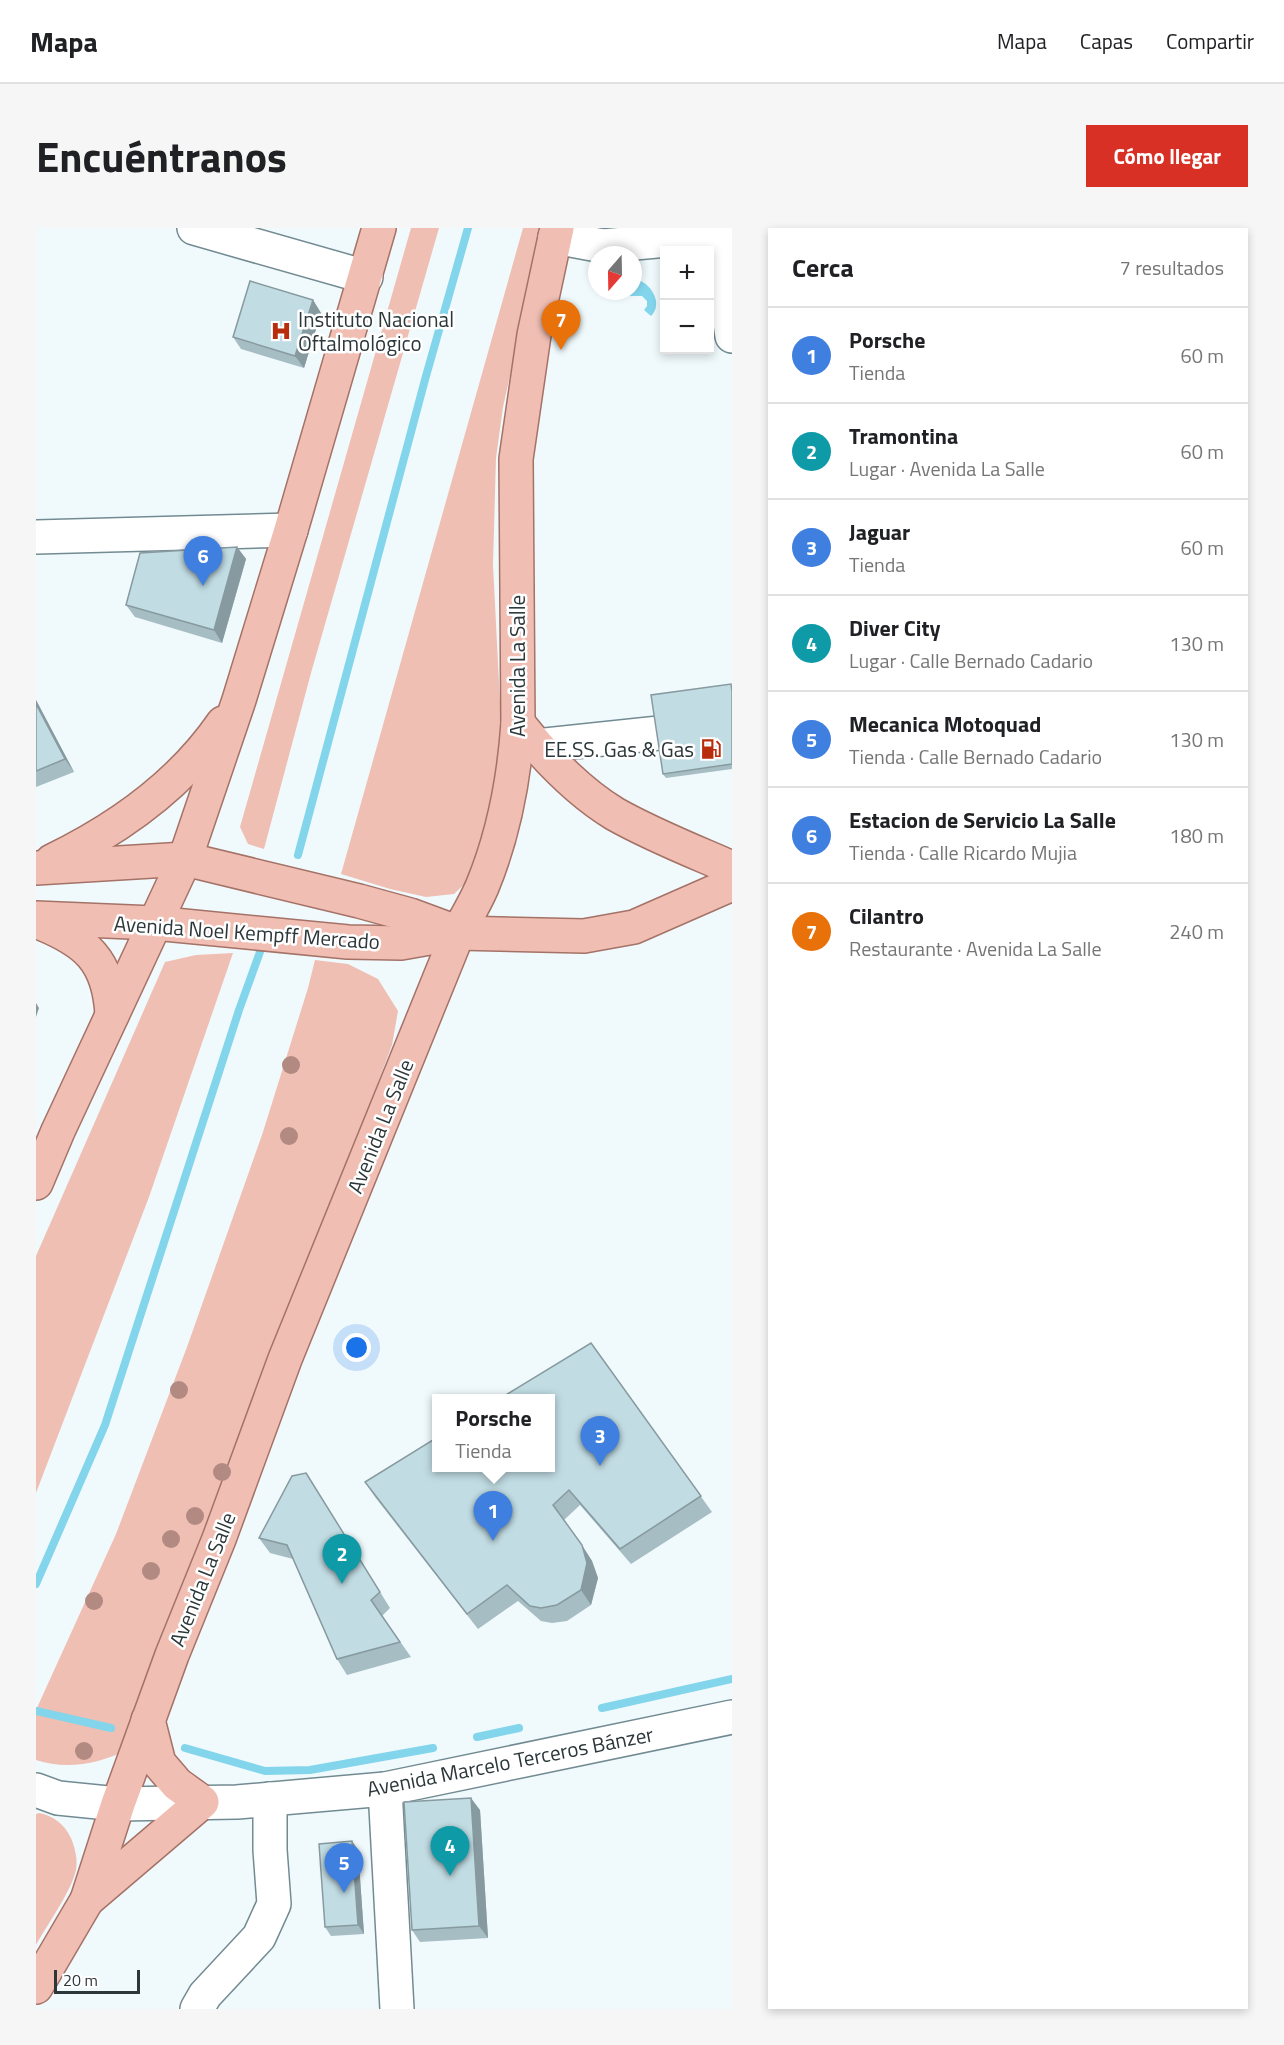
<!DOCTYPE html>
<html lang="es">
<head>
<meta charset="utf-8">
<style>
	body { margin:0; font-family:"Titillium Web",sans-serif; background:#f6f6f6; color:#202124 }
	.controls { position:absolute; right:18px; top:18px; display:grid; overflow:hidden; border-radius:0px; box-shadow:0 3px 9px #0003 }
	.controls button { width:54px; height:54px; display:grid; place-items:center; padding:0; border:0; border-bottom:2px solid #e0e0e0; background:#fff; color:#202124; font:30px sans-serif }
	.compass { position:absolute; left:552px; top:18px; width:54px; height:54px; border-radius:50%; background:#fff; box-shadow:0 3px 9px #0003; rotate:200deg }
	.scale { position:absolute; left:18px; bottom:15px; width:86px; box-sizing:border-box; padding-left:6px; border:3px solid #2c373a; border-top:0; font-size:16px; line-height:21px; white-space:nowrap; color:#2c373a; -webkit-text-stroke:4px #fff; paint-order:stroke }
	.you { position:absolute; left:321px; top:1120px; width:21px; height:21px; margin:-15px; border:4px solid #fff; border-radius:50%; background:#1a73e8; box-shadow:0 0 0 9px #1a73e833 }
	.badge { display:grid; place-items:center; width:39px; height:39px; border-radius:50%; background:#d93025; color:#fff; font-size:20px; font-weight:700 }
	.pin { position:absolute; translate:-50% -50px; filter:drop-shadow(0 2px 3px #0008) }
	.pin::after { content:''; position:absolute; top:32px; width:21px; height:18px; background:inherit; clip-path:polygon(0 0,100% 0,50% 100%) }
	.popup { position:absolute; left:396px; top:1166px; width:123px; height:78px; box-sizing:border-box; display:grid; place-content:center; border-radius:0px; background:#fff; filter:drop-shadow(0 2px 4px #0005); font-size:20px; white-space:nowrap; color:#757577 }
	.popup b { font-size:22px; color:#202124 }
	.popup::after { content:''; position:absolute; left:50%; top:100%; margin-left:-12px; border:12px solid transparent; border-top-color:#fff }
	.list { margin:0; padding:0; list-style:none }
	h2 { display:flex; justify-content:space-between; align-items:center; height:78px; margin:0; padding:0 24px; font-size:26px }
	h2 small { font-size:20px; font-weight:400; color:#757577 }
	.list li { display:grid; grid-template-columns:39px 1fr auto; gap:18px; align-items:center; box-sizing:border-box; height:96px; padding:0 24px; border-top:2px solid #e0e0e0 }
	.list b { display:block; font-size:22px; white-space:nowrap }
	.list p { margin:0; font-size:20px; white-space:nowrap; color:#757577 }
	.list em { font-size:20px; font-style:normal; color:#757577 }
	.map { position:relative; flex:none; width:696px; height:1781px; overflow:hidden; border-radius:0px }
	header { display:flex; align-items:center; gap:36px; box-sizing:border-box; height:84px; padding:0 30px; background:#fff; border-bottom:2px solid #e0e0e0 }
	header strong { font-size:28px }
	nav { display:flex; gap:33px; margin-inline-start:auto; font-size:21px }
	.intro { display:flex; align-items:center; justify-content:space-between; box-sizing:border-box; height:144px; padding:0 36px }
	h1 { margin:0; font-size:42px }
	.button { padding:15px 27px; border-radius:0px; background:#d93025; color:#fff; font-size:21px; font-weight:700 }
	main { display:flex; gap:36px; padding:0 36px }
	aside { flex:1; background:#fff; border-radius:0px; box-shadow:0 3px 9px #0003 }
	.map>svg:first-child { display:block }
</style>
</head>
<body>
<header>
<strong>Mapa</strong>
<nav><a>Mapa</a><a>Capas</a><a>Compartir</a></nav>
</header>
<div class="intro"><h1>Encuéntranos</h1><a class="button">Cómo llegar</a></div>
<main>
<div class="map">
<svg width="696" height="1781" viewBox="0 0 696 1781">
	<rect width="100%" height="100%" fill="#f0fafd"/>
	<g fill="#efbfb3">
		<path d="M 375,0 L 403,0 L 275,445 L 228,621 L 212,616 L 204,599 Z"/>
		<path d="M 487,0 L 507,0 L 467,179 L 460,230 L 457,337 L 464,474 L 464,542 L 436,649 L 418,666 L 390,669 L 354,661 L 305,646 Z"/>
		<path d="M 197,725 L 113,969 L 0,1265 L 0,1028 L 129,734 L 160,727 Z"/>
		<path d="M 279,732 L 312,736 L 342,751 L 362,783 L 356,817 L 91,1522 C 62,1536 31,1542 0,1532 L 0,1482 L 80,1306 L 151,1119 L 226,907 L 272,760 Z"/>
		<path d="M 3,1585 C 18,1588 28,1596 35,1610 C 39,1620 42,1632 40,1642 C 35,1664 11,1697 0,1717 L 0,1586 Z"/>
	</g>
	<path fill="#83d5eb" d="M 599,51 C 615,54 628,76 615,88 L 608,82 L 611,78 L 611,73 L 606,68 L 593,68 L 590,64 L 590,63 L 597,63 L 597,52 Z"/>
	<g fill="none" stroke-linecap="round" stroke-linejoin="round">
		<g stroke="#83d5eb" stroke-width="8">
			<path d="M 262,627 L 390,148 L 432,0"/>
			<path d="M 0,1356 L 69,1197 L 203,782 L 224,724"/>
			<path d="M 566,1480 L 696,1451"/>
			<path d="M 0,1483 L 75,1500"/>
			<path d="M 441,1509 L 483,1500"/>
			<path d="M 149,1520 L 229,1543 L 274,1542 L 397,1520"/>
		</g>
		<g stroke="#728b92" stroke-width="36">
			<g id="minor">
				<path d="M 158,0 L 330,49"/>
				<path d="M 681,8 L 696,108"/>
				<path d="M 519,9 L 567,18 L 696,6"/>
				<path d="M 0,309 L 255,302"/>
				<path d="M 500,518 L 623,505"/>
				<path d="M 349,1561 L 361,1781"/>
				<path d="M 0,1562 L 22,1570 L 82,1576 L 201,1574 L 349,1561 L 696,1489"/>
				<path d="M 161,1781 L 169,1767 L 223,1709 L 238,1676 L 234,1622 L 234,1571"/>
			</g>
		</g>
		<g stroke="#a57267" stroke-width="36">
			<g id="major">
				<path d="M 482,495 C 510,530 541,563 579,586 C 616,607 657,623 696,640"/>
				<path d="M 16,633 C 82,601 145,556 187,495"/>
				<path d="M 0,640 L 149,631 L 323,673 L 374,687 L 420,704"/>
				<path d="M 0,690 L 118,695 L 312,714 L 365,715 L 422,705 L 548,708 L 598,699 L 696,656"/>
				<path d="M 2,694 C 50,713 73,732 76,787"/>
				<path d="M 0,955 L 22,903 L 149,631 L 203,472 L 255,302 L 343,0"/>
				<path d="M 51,1672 L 166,1574 L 141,1556 L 123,1535 L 112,1492"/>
				<path d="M 0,1759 L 51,1672 L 82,1576 L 136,1427 L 183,1311 L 249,1131 L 422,705 C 430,690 439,675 446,659 C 468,606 478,553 482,495 L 480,231 L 498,107 L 521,0"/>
			</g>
		</g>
		<use href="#minor" stroke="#fff" stroke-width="33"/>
		<use href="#major" stroke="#f0beb2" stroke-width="33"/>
	</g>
	<g fill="#b28a82">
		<circle cx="255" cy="837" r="9"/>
		<circle cx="253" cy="908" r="9"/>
		<circle cx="143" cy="1162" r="9"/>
		<circle cx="186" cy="1244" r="9"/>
		<circle cx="159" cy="1288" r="9"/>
		<circle cx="135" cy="1311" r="9"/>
		<circle cx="115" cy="1343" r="9"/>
		<circle cx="58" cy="1373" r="9"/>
		<circle cx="48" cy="1523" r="9"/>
	</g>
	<g fill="#a6bdc3">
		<path d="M 277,72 L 285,85 L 268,140 L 205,121 L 197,109 Z"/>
		<path d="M 201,319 L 210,331 L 186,415 L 99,389 L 90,377 Z"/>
		<path d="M 696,457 L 696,541 L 630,550 L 627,546 Z"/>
		<path d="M 0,472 L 38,544 L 0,559 Z"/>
		<path d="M 555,1115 L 676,1284 L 595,1336 L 544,1277 L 528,1292 L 556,1333 L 562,1350 L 555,1377 L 531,1393 L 516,1395 L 505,1393 L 482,1373 L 442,1401 L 339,1269 L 329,1254 Z"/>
		<path d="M 280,1261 L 354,1380 L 346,1388 L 375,1429 L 311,1447 L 301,1431 L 257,1331 L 234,1325 L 223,1310 Z"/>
		<path d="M 444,1582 L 452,1710 L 384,1714 L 376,1702 Z"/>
		<path d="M 316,1613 L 322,1622 L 328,1706 L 295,1708 L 289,1699 Z"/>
	</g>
	<g fill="#879a9f">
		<path d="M 277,72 L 285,85 L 268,140 L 259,128 Z"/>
		<path d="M 201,319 L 210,331 L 186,415 L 178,402 Z"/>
		<path d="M 0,472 L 38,544 L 29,531 L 0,476 Z"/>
		<path d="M 0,775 L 3,780 L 0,789 Z"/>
		<path d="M 546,1317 L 556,1333 L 562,1350 L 555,1377 L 545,1362 Z"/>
		<path d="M 435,1570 L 444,1582 L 452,1710 L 443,1698 Z"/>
		<path d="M 316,1613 L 322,1622 L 328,1706 L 322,1697 Z"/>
	</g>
	<g fill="#c1dce3" stroke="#879a9f" stroke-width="1.5">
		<path d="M 214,53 L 277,72 L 259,128 L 197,109 Z"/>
		<path d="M 201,319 L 178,402 L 90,377 L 104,325 Z"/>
		<path d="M 695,456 L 696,463 L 696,536 L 627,546 L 615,467 Z"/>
		<path d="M 0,476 L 29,531 L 0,543 Z"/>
		<path d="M 555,1115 L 665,1268 L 584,1321 L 533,1262 L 517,1277 L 546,1317 L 551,1335 L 545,1362 L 521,1377 L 505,1380 L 494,1378 L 471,1357 L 431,1386 L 329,1254 L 400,1210 L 400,1239 L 514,1239 L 514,1170 L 465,1170 Z"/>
		<path d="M 270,1245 L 344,1364 L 335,1372 L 364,1414 L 301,1431 L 251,1317 L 223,1310 L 256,1248 Z"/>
		<path d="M 435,1570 L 443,1698 L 376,1702 L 368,1574 Z"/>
		<path d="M 316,1613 L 322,1697 L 289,1699 L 283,1616 Z"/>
	</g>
	<defs>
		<g id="hospital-bare" transform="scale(1.62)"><path d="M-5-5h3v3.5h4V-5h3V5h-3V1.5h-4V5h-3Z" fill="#b82d0b" stroke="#fff" stroke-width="2.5" paint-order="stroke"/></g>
		<g id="fuel-bare" transform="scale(1.62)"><path d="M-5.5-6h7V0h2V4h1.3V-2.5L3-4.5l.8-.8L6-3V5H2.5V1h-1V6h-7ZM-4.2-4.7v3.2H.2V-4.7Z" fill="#b82d0b" stroke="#fff" stroke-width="2.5" paint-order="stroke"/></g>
	</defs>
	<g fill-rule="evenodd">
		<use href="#hospital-bare" x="245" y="103"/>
		<use href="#fuel-bare" x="675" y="521"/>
	</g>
	<g text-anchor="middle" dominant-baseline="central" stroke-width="5" stroke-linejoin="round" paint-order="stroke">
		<g font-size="21" fill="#2c373a" stroke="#fff" text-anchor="start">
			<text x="262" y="91">Instituto Nacional<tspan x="262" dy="24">Oftalmológico</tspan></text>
			<text x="658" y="521" text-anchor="end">EE.SS. Gas &amp; Gas</text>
		</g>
		<g font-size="21" fill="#2c373a" stroke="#fff">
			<text transform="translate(481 438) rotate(-90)">Avenida La Salle</text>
			<text transform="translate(211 704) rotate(4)">Avenida Noel Kempff Mercado</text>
			<text transform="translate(344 898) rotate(-68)">Avenida La Salle</text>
			<text transform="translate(166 1351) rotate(-68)">Avenida La Salle</text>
			<text transform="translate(474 1533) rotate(-11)">Avenida Marcelo Terceros Bánzer</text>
		</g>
	</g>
</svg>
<div class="controls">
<button>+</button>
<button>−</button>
</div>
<svg class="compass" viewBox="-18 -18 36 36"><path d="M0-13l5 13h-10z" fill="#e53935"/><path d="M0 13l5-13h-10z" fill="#757577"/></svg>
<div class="scale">20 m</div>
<div class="you"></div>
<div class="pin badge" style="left:457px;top:1313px;background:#3f7fe0">1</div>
<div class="popup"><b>Porsche</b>Tienda</div>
<div class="pin badge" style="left:306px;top:1356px;background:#0f9aa8">2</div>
<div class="pin badge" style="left:564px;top:1238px;background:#3f7fe0">3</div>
<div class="pin badge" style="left:414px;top:1648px;background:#0f9aa8">4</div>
<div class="pin badge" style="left:308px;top:1665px;background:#3f7fe0">5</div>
<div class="pin badge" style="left:167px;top:358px;background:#3f7fe0">6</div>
<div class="pin badge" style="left:525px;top:122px;background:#e8710a">7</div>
</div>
<aside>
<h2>Cerca<small>7 resultados</small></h2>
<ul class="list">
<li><span class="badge" style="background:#3f7fe0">1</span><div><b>Porsche</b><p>Tienda</p></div><em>60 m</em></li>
<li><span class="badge" style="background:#0f9aa8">2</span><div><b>Tramontina</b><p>Lugar · Avenida La Salle</p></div><em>60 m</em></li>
<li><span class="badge" style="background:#3f7fe0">3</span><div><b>Jaguar</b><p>Tienda</p></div><em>60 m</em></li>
<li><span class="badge" style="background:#0f9aa8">4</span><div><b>Diver City</b><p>Lugar · Calle Bernado Cadario</p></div><em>130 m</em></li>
<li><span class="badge" style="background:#3f7fe0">5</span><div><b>Mecanica Motoquad</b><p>Tienda · Calle Bernado Cadario</p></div><em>130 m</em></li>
<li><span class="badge" style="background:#3f7fe0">6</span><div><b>Estacion de Servicio La Salle</b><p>Tienda · Calle Ricardo Mujia</p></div><em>180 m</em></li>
<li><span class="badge" style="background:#e8710a">7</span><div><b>Cilantro</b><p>Restaurante · Avenida La Salle</p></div><em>240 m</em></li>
</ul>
</aside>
</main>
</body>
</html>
